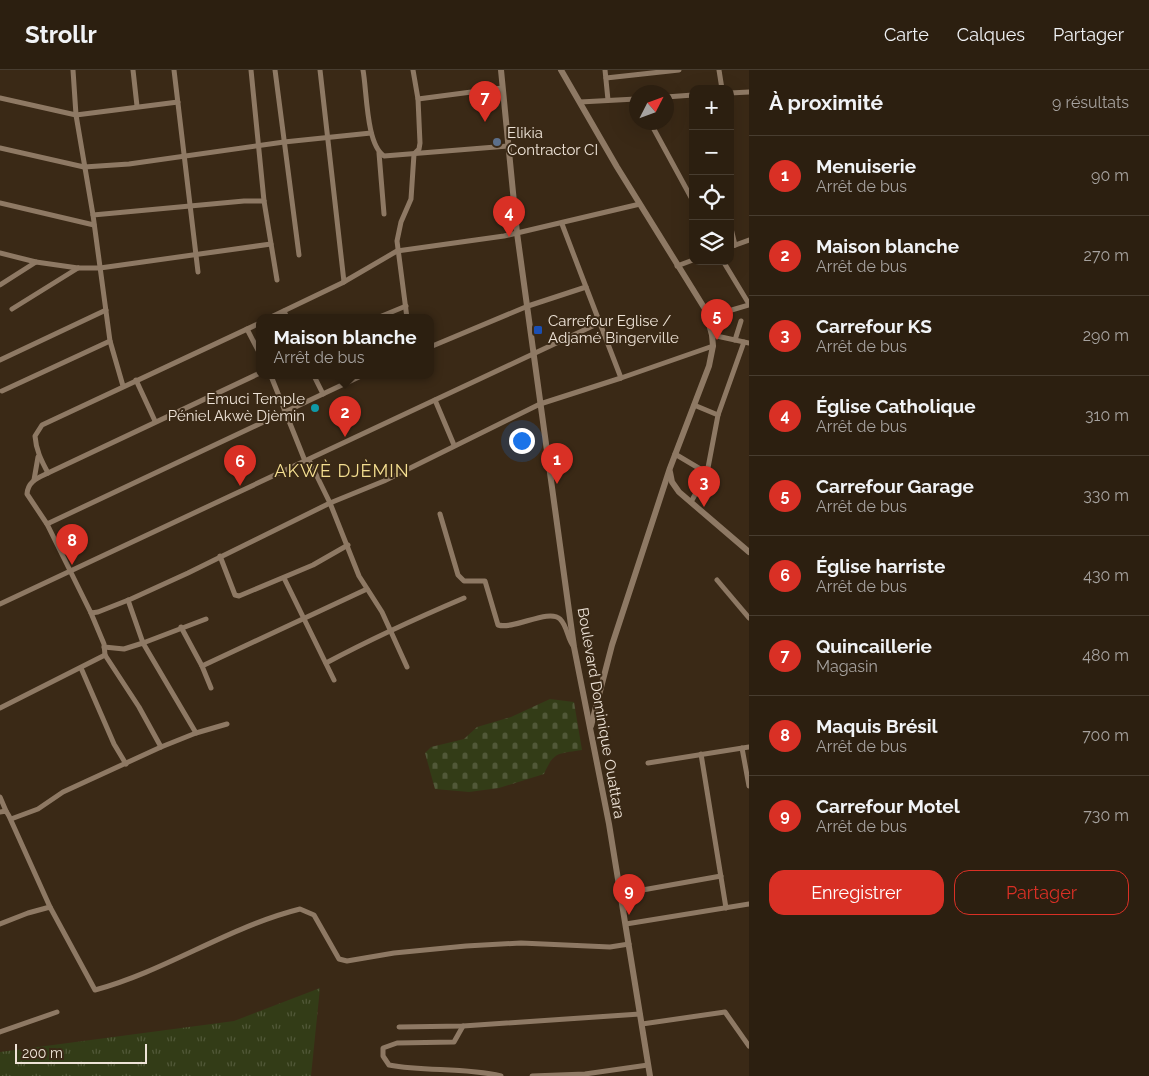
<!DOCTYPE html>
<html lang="fr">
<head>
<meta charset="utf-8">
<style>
	body { margin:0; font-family:Raleway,sans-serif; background:#342719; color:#f1f3f6 }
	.controls { position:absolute; right:15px; top:15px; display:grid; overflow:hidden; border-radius:10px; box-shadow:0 5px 20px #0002 }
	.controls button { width:45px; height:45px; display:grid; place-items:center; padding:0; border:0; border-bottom:1px solid #483d30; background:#2c1f10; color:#f1f3f6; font:25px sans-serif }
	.compass { position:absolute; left:629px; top:15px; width:45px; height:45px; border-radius:50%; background:#2c1f10; box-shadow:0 5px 20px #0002; rotate:48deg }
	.scale { position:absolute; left:15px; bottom:12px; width:132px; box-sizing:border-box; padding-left:5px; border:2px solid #eee3d7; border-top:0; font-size:14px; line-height:18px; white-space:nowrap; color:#eee3d7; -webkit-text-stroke:4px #3a2916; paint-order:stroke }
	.you { position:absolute; left:521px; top:370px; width:18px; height:18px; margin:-12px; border:4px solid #fff; border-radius:50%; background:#1a73e8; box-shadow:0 0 0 8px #1a73e833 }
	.badge { display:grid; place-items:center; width:32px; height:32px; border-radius:50%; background:#d93025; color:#fff; font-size:16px; font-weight:700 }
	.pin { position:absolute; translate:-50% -41px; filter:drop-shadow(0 1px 2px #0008) }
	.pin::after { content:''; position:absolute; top:26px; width:18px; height:15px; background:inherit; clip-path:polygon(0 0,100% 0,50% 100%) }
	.popup { position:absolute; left:256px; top:244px; width:178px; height:65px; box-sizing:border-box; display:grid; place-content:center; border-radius:10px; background:#2c1f10; filter:drop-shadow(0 1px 4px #0005); font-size:16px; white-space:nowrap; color:#a6a29f }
	.popup b { font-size:19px; color:#f1f3f6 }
	.popup::after { content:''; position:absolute; left:50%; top:100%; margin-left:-10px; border:10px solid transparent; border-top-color:#2c1f10 }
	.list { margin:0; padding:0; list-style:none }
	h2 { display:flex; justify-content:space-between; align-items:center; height:65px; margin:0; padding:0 20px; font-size:21px }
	h2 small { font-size:16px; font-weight:400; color:#a6a29f }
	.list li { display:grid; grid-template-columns:32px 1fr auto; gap:15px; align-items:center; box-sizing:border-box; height:80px; padding:0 20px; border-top:1px solid #483d30 }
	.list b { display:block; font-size:19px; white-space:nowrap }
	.list p { margin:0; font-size:16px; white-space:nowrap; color:#a6a29f }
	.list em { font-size:16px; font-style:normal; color:#a6a29f }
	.actions { display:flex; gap:10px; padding:15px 20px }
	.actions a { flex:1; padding:11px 0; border:1px solid #d93025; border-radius:15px; text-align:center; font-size:18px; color:#d93025 }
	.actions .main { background:#d93025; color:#fff }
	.icon { flex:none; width:28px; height:28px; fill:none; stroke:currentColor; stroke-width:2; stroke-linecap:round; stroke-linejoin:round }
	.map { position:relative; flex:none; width:749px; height:1006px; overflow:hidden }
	header { display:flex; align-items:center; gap:30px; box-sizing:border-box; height:70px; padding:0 25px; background:#2c1f10; border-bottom:1px solid #483d30 }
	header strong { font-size:24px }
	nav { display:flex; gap:28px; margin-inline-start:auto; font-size:18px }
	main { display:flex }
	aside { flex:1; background:#2c1f10 }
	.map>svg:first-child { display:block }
</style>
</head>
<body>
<header>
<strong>Strollr</strong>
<nav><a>Carte</a><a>Calques</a><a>Partager</a></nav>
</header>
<main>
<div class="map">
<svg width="749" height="1006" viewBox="0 0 749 1006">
	<defs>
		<pattern id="grass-tufts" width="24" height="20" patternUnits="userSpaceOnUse" patternTransform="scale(1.25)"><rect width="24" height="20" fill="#333c17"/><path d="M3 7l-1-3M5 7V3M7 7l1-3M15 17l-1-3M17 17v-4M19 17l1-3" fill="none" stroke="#515838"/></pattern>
		<pattern id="cemetery-stones" width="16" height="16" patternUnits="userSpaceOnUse" patternTransform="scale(1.25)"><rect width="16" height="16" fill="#333c17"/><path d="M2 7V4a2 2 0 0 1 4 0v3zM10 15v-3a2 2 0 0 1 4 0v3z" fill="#515838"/></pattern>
	</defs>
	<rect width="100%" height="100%" fill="#3a2916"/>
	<path fill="url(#grass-tufts)" d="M 320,918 L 311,1006 L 0,1006 L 0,982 L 234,951 Z"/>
	<path fill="url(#cemetery-stones)" d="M 550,629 L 574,632 L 582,680 C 558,684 554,681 544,704 L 499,718 L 469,722 L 435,719 L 425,683 L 431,677 L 464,669 L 477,657 L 511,647 Z"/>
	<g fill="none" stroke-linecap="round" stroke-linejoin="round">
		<g stroke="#8e7964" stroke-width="5">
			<path d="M 73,0 L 76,45 L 93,145 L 110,271 L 123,316"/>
			<path d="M 133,0 L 137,36"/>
			<path d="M 174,0 L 198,202"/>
			<path d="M 251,0 L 264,131 L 277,210"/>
			<path d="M 275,0 L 299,185"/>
			<path d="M 320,0 L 344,212"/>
			<path d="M 363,0 C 367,21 366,74 384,86 L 508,76"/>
			<path d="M 605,0 L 608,30"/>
			<path d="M 719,0 L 722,19"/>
			<path d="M 606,8 L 679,0"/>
			<path d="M 730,23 L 749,22"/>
			<path d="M 666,27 L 693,25"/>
			<path d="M 0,28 L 76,45 L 178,32"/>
			<path d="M 418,29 L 502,18"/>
			<path d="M 580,32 L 636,29"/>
			<path d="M 650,52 L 693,131"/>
			<path d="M 0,78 L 84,97 L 129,94 L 284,72 L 371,63"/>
			<path d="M 379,83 L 384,144"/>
			<path d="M 0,133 L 94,155"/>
			<path d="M 93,145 L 244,131 L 264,131"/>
			<path d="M 730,154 L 735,175"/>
			<path d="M 730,177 L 749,170"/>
			<path d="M 0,183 L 36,192"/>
			<path d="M 723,191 L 749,234"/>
			<path d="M 677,196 L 693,190"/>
			<path d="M 0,215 L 36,192 L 78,198 L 100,198 L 271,174"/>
			<path d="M 586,217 L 621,308 L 713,276"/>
			<path d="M 12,239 L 78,198"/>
			<path d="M 284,241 L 287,248"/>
			<path d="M 708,247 L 749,235"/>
			<path d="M 269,248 L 342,213 L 397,181 L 504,166 L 640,134"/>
			<path d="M 377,248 L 406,236"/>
			<path d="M 407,248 L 397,171 L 401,152 L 411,129 L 414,84 L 419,79 L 420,73 L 418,29 L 413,0"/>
			<path d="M 247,259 L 260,284"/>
			<path d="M 712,265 L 749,273"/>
			<path d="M 735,270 L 741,251"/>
			<path d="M 430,277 L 528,236 L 586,217 L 562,154"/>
			<path d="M 0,290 L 106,240"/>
			<path d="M 260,303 L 48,403 C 38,408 28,411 27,424 L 47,454 L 91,543 L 98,542 L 131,529 L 188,503 L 330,433 L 384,411 L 540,334 L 621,308"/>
			<path d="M 271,306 L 305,391"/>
			<path d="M 314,306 L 323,324"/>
			<path d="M 136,310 L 155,351"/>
			<path d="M 2,321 L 110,271"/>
			<path d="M 435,330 L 454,375"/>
			<path d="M 694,335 L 718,345"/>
			<path d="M 675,384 L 707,403"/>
			<path d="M 309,390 L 330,433 L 359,506 L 382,542 L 407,597"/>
			<path d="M 48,403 C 41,390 36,380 35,366 L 42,355 L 260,253"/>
			<path d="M 34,410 L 38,387"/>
			<path d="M 691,432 L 707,403 L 718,345 L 744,272"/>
			<path d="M 440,444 L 458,505 L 464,511 L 485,511 L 498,555 C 514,560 549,538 560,549 C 568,557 567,569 574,577"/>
			<path d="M 47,454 L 361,306"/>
			<path d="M 220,486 L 235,525 L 239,526 L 313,495 L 348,475"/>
			<path d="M 284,508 L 334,610"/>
			<path d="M 717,510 L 749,548"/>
			<path d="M 128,530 L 143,573 L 206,549"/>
			<path d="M 0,534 L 599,253"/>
			<path d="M 91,543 L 104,574 L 105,585 L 139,637 L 161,677"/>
			<path d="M 181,557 L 202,596 L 211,618"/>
			<path d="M 104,577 L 124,579 L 143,573 L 196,663"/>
			<path d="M 326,593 C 371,569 417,548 464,528"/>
			<path d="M 202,596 L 367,519"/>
			<path d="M 81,598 L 114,674 L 126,694"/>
			<path d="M 0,638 L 105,585"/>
			<path d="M 742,678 L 749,716"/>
			<path d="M 701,684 L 726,838"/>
			<path d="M 648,693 L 749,677"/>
			<path d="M 0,727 L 6,741"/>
			<path d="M 0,742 L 6,741 L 9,746 L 50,837"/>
			<path d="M 11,749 L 38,739 L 63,722 L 161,677 L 196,663 L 227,654"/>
			<path d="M 620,824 L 721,806"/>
			<path d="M 0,854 L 28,843 L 50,837 L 95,920 C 166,901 228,857 300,839 L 314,845 L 339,889 L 347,891 L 394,883 L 466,876 L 521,873 L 610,877 L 629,874"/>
			<path d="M 626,854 L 749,834"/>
			<path d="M 642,954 L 725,942 L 749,976"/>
			<path d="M 463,956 L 454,972 L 397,973 L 383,978 L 383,986 L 389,995 C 426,1002 464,997 501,1006"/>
			<path d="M 399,957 L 463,956 L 640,944"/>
			<path d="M 0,962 L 57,942"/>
			<path d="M 532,1006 L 585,1004 L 648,995"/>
		</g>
		<g stroke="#8e7964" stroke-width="6">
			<path d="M 501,0 L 517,163 L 574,577 L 609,754 L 650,1006"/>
			<path d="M 561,0 L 617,97 L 705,239 L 712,265 L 713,276 L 709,296 L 670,398 L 612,575 L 591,656"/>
			<path d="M 670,402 L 672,412 L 679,422 L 749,482"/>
		</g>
	</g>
	<circle fill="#5c6f8a" stroke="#3a2916" stroke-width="2" cx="497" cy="72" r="5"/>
	<rect fill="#1a4fb4" stroke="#3a2916" stroke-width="2" x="533" y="255" width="10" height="10" rx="2.5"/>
	<circle fill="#0f9aa8" stroke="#3a2916" stroke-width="2" cx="315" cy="338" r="5"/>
	<g text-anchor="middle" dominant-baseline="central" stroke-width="4" stroke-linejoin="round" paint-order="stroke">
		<g font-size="15" fill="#eee3d7" stroke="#3a2916" text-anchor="start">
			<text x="507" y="63">Elikia<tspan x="507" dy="17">Contractor CI</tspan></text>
			<text x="548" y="251">Carrefour Eglise /<tspan x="548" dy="17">Adjamé Bingerville</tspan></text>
			<text x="305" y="329" text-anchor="end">Emuci Temple<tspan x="305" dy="17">Péniel Akwè Djèmin</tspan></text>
		</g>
		<g font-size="15" fill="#eee3d7" stroke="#3a2916">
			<text transform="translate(601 643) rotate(80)">Boulevard Dominique Ouattara</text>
		</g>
		<g font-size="18" letter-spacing="1" fill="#f5df91" stroke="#3a2916">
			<text x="342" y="400">AKWÈ DJÈMIN</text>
		</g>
	</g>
</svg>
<div class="controls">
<button>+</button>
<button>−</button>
<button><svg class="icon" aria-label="locate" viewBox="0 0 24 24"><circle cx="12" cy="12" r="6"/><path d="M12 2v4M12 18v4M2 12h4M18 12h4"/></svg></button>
<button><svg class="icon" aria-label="layers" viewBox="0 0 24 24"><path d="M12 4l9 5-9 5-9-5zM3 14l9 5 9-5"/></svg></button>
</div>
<svg class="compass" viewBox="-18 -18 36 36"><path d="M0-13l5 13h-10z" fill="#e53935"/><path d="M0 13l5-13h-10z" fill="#a6a29f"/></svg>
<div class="scale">200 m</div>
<div class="you"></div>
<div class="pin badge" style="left:557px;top:414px">1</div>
<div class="pin badge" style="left:345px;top:367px">2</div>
<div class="popup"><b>Maison blanche</b>Arrêt de bus</div>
<div class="pin badge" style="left:704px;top:437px">3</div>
<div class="pin badge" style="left:509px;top:167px">4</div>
<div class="pin badge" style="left:717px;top:270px">5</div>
<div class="pin badge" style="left:240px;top:416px">6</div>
<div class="pin badge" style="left:485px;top:52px">7</div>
<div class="pin badge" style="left:72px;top:495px">8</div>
<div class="pin badge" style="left:629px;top:845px">9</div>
</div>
<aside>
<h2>À proximité<small>9 résultats</small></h2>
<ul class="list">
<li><span class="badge">1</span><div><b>Menuiserie</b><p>Arrêt de bus</p></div><em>90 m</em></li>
<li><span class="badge">2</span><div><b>Maison blanche</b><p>Arrêt de bus</p></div><em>270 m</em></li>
<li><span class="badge">3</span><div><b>Carrefour KS</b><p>Arrêt de bus</p></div><em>290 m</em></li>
<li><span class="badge">4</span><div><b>Église Catholique</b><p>Arrêt de bus</p></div><em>310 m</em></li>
<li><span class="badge">5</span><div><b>Carrefour Garage</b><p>Arrêt de bus</p></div><em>330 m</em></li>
<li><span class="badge">6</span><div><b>Église harriste</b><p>Arrêt de bus</p></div><em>430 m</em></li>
<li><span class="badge">7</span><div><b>Quincaillerie</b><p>Magasin</p></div><em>480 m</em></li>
<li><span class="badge">8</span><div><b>Maquis Brésil</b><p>Arrêt de bus</p></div><em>700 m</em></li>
<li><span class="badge">9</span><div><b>Carrefour Motel</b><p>Arrêt de bus</p></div><em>730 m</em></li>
</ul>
<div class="actions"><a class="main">Enregistrer</a><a>Partager</a></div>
</aside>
</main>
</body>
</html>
